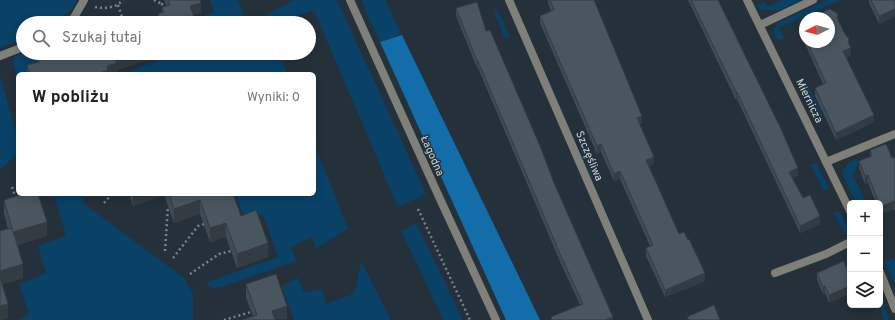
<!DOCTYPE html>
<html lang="pl">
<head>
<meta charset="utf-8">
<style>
	body { margin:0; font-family:Overpass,sans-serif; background:#f2f2f2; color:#222 }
	.controls { position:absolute; right:12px; bottom:12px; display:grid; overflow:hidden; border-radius:6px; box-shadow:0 2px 10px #0003 }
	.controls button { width:36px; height:36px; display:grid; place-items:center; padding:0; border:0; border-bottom:1px solid #e0e0e0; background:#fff; color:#222; font:20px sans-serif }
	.compass { position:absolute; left:799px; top:12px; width:36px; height:36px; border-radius:50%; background:#fff; box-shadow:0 2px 10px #0003; rotate:264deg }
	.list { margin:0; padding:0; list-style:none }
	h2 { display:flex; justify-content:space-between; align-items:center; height:52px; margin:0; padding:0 16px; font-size:17px }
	h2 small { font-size:13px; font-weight:400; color:#767676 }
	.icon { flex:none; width:22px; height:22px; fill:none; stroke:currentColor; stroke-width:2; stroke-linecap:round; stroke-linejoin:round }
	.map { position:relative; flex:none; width:895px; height:320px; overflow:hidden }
	.search { position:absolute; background:#fff; box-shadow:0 2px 10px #0003; left:16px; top:16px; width:300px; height:44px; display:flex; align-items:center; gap:10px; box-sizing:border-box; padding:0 14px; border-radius:22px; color:#767676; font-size:15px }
	.panel { position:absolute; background:#fff; box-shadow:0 2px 10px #0003; left:16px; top:72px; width:300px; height:124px; border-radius:6px }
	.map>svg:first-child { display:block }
</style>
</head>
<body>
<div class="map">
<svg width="895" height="320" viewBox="0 0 895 320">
	<rect width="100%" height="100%" fill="#25313a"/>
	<g fill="#094167">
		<path d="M 0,0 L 77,0 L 72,9 L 55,23 L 23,23 L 23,39 L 0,48 Z"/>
		<path d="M 210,0 L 237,0 L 248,23 L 207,23 L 205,15 L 214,12 Z"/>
		<path d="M 294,0 L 337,0 L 426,194 L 398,207 L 314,10 L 278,23 L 249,23 Z"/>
		<path d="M 361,0 L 385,0 L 402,35 L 380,42 Z"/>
		<path d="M 783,0 L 802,0 L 780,10 L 760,10 L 757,5 L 765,2 L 767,7 Z"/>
		<path d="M 828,0 L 840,0 L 779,28 L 784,39 L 780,40 L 776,38 L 773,31 L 776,26 L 781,21 Z"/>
		<path d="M 498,11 L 510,37 L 505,39 L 494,12 Z"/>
		<path d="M 25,53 L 40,53 L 42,59 L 25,74 L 18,74 L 18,82 L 13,62 L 15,56 Z"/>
		<path d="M 178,53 L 279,53 L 287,74 L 132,74 L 132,70 Z"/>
		<path d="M 0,76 L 18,140 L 18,153 L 0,170 Z"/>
		<path d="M 802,80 L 806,87 L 809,86 L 823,117 L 815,121 L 796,83 Z"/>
		<path d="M 314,143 L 348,229 L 316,248 L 312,237 L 291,247 L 296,261 L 221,287 L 213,288 L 205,283 L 278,257 L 263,214 L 245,219 L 236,194 L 314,194 Z"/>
		<path d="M 586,147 L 597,175 L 592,177 L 580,149 Z"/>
		<path d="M 855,159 L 859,161 L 853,176 L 867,203 L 856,203 L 843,175 C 842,167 848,163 855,159 Z"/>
		<path d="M 816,163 L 829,189 L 824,191 L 810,164 Z"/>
		<path d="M 54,194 L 81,194 L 84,196 L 84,204 L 184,278 L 193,294 L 193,320 L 18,320 L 29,314 L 19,284 L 46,273 L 38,246 L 66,236 Z"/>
		<path d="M 840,211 L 850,232 L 850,234 L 847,237 L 834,213 Z"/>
		<path d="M 416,223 L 463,320 L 444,320 L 401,231 Z"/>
		<path d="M 893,258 L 895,262 L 895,281 L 894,282 L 884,261 Z"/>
		<path d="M 361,261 L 391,320 L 294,320 L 282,286 L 298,278 L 304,293 L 321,289 L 327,304 L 355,293 Z"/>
		<path d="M 880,295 L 889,320 L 884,320 L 879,305 L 880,305 Z"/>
	</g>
	<path fill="#126da8" d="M 402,35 L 540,320 L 506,320 L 380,42 Z"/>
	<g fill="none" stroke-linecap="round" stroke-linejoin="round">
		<g stroke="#788289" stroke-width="2.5" stroke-dasharray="2 3" stroke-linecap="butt">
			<path d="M 154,0 L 162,4"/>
			<path d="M 118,5 L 124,23"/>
			<path d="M 95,7 C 105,9 116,8 123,0"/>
			<path d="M 164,10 L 162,4 L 166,3"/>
			<path d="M 12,187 L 16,199"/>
			<path d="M 104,203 L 112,194"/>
			<path d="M 418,209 L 470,320"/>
			<path d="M 165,251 L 168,206"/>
			<path d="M 173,258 L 198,226 L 204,224"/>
			<path d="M 190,274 L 219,254 L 231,251"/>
			<path d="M 224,320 L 251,312"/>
		</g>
		<g stroke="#7f8079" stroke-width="8">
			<path d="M 760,25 L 813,0"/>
			<path d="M 826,162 L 895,134"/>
			<path d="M 775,273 L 826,254 L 850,242"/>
		</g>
		<g stroke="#7f8079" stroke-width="8">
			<path d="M 350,0 L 440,199 L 496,320"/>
			<path d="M 509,0 L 648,320"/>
			<path d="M 747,0 L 850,211"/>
			<path d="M 70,23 L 72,21 L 84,0"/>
			<path d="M 0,56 L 23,47"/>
			<path d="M 880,272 L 895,309"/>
		</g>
	</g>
	<g fill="#3f4a53">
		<path d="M 164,0 L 200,0 L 201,13 L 158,16 L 158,14 L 162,12 L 162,7 L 167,6 Z"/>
		<path d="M 548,0 L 594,0 L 642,123 L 640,124 L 654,164 L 649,166 L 679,234 L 705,281 L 665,297 L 646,256 L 646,248 L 650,246 L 620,179 L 614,181 L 601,152 L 597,154 L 540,23 L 540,16 L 551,11 L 548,3 Z"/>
		<path d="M 688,0 L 718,0 L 798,175 L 792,178 L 803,198 L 820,224 L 800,233 L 737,99 L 736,100 Z"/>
		<path d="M 869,0 L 895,0 L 895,16 L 879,24 L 869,3 Z"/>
		<path d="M 456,8 L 486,31 L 554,183 L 613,320 L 551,320 L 551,317 L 580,305 L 561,264 L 478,68 L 477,68 L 456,16 Z"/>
		<path d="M 838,19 L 849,44 L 851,55 L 846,57 L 874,122 L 836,140 L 815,96 L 815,88 L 823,84 L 799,30 L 799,23 L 805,20 L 805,42 L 829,42 Z"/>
		<path d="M 54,53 L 159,53 L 147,57 L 147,60 L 117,70 L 117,73 L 114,74 L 27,74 L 27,65 L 38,62 L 38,59 Z"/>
		<path d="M 870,150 L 892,158 L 895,157 L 895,211 L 894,209 L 880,214 L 880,203 L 876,203 L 868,183 L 865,184 L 859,168 L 859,161 L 870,157 Z"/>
		<path d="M 129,194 L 233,194 L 241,216 L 268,257 L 237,268 L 226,237 L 210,242 L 200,214 L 174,223 L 164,195 L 133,206 Z"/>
		<path d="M 4,200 L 47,236 L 17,245 L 23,278 L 2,284 L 8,318 L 0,320 L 0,231 L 8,229 L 4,214 Z"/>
		<path d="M 844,261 L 829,303 L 825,293 L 823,294 L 817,280 L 817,273 Z"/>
		<path d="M 246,284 L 287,319 L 253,316 L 246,298 Z"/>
	</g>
	<g fill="#333c43">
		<path d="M 201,3 L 201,13 L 190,16 L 190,6 Z"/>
		<path d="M 895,9 L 895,16 L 879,24 L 879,16 Z"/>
		<path d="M 849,38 L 849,45 L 851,48 L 851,55 L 843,59 L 843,51 L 848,42 Z"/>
		<path d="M 136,53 L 159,53 L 147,57 L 147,60 L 117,70 L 117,73 L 114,74 L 97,74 L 116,60 Z"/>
		<rect x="477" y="61" width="1" height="7"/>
		<path d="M 736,92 L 737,92 L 737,99 L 736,100 Z"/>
		<path d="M 874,115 L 874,122 L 836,140 L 836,133 Z"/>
		<path d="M 642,116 L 642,123 L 637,125 L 637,118 Z"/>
		<path d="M 601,144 L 601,152 L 597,154 L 597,146 Z"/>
		<path d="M 654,157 L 654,164 L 646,168 L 646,160 Z"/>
		<path d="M 798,168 L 798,175 L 789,180 L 789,172 Z"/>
		<path d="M 620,171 L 620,179 L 614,181 L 614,174 Z"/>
		<path d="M 868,175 L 868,183 L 865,184 L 865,176 Z"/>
		<path d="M 133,194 L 164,194 L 164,195 L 133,206 Z"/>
		<path d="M 200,200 L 200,214 L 174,223 L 174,209 Z"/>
		<path d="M 894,201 L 894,209 L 880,214 L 880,207 Z"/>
		<path d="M 820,216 L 820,224 L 800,233 L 800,226 Z"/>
		<path d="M 47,222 L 47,236 L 13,246 L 13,232 Z"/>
		<path d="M 226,223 L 226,237 L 210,242 L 210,228 Z"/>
		<path d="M 268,243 L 268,257 L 237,268 L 237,254 Z"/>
		<path d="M 23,264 L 23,278 L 0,285 L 0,271 Z"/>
		<path d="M 705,273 L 705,281 L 665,297 L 665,290 Z"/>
		<path d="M 825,286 L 825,293 L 823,294 L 823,287 Z"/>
		<path d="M 850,286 L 850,294 L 829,303 L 829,295 Z"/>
		<path d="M 8,304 L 8,318 L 0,320 L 0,306 Z"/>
		<path d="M 287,306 L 287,319 L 272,320 L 272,311 Z"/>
		<path d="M 613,317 L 613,320 L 605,320 Z"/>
	</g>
	<g fill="#495660" stroke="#333c43">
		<path d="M 168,0 L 200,0 L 201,3 L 190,6 L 196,23 L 138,23 L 159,16 L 158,14 L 164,12 L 162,7 L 170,5 Z"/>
		<path d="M 550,0 L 594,0 L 642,116 L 637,118 L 654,157 L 646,160 L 679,234 L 684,232 L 688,240 L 689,239 L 705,273 L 665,290 L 646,248 L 653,245 L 620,171 L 614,174 L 601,144 L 597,146 L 540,16 L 554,10 Z"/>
		<path d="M 691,0 L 718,0 L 781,129 L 798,168 L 789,172 L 803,198 L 810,195 L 820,216 L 800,226 L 737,92 L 736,92 Z"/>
		<path d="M 871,0 L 895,0 L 895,9 L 879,16 Z"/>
		<path d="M 477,2 L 486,31 L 490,30 L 540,146 L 554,183 L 613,317 L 605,320 L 552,320 L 551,317 L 583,304 L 561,256 L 478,61 L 477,61 L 456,8 Z"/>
		<path d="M 830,9 L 838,14 L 837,18 L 846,36 L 849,38 L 848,42 L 851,48 L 843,51 L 874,115 L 836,133 L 815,88 L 826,83 L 807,42 L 829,42 L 829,18 L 809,18 Z"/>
		<path d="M 805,20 L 805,37 L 799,23 Z"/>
		<path d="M 54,53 L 136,53 L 116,60 L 117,63 L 107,66 L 108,70 L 97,74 L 30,74 L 27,65 L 39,62 L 38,59 Z"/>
		<path d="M 886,144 L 892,158 L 895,157 L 895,204 L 894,201 L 880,207 L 880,203 L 879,203 L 868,175 L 865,176 L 859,161 L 872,156 L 870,150 Z"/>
		<path d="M 23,194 L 38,194 L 47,222 L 13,232 L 4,200 Z"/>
		<path d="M 169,194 L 233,194 L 241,216 L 256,210 L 268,243 L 237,254 L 226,223 L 210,228 L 200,200 L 174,209 Z"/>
		<path d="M 12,228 L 23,264 L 0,271 L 0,231 Z"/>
		<path d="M 844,261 L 850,277 L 850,286 L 829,295 L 825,286 L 823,287 L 817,273 Z"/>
		<path d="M 276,274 L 287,306 L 272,311 L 275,320 L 242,320 L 257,315 L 246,284 Z"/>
		<path d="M 0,277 L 8,304 L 0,306 Z"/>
		<path d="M 714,305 L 720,320 L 689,320 L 687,317 Z"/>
	</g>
	<g text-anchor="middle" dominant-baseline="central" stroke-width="3" stroke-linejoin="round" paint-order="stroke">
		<g font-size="11" fill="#cdd4da" stroke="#25313a">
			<text transform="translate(809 101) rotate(64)">Miernicza</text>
			<text transform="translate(432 156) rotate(66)">Łagodna</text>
			<text transform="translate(589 156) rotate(67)">Szczęśliwa</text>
		</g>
	</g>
</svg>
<div class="controls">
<button>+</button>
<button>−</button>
<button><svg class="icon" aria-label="layers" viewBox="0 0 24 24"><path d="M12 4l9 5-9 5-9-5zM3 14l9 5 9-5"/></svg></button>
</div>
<svg class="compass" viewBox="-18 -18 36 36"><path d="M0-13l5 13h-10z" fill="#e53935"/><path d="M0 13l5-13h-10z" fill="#767676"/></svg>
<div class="search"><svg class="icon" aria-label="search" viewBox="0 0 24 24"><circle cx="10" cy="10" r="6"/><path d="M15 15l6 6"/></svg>Szukaj tutaj</div>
<section class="panel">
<h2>W pobliżu<small>Wyniki: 0</small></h2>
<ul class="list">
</ul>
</section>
</div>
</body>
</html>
